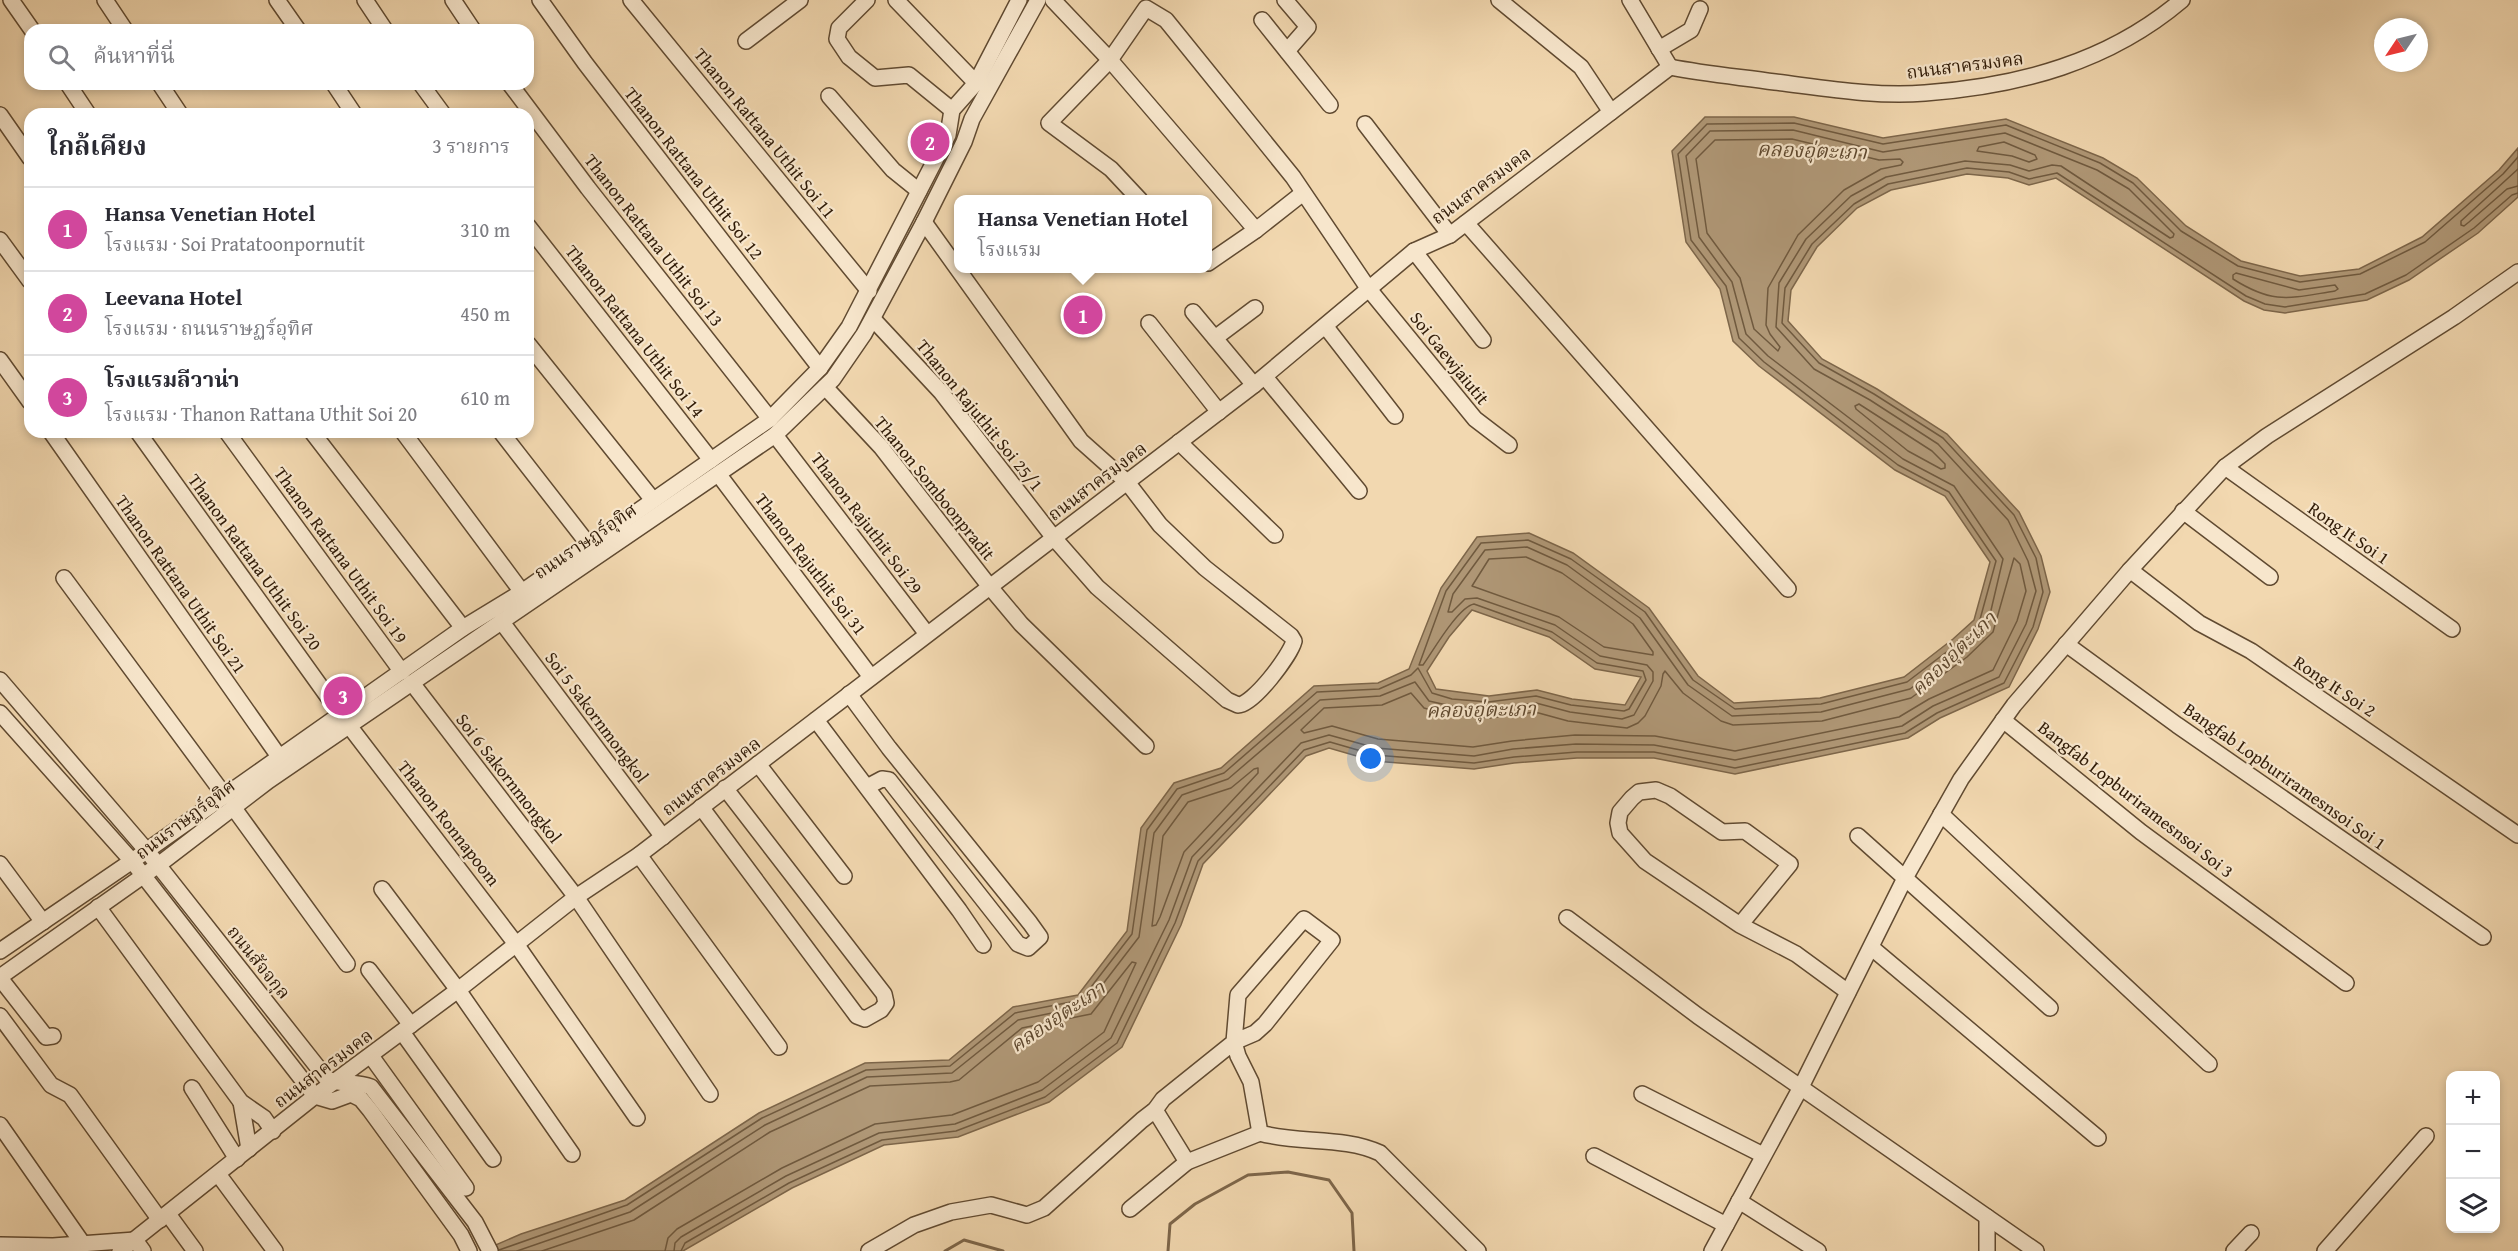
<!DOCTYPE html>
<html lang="th">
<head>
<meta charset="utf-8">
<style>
	body { margin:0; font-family:"Gentium Book Plus","Noto Serif Thai",serif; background:#f7f7f7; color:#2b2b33 }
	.controls { position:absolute; right:18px; bottom:18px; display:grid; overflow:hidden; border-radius:12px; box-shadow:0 3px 9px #0003 }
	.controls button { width:54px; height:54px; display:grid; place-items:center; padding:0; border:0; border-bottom:2px solid #e1e1e2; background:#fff; color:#2b2b33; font:30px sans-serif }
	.compass { position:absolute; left:2374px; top:18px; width:54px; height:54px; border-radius:50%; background:#fff; box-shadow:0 3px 9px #0003; rotate:235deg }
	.you { position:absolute; left:1371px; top:759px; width:21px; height:21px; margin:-15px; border:4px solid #fff; border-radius:50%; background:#1a73e8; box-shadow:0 0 0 9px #1a73e833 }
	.badge { display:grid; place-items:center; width:39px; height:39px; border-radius:50%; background:#d93025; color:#fff; font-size:20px; font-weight:700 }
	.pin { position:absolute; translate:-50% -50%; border:3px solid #fff; box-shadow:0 2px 6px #0006 }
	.popup { position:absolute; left:954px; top:195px; width:258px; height:78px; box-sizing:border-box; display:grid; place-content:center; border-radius:12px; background:#fff; filter:drop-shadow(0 2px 4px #0005); font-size:20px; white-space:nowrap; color:#7c7c81 }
	.popup b { font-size:22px; color:#2b2b33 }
	.popup::after { content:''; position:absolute; left:50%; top:100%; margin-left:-12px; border:12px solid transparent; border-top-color:#fff }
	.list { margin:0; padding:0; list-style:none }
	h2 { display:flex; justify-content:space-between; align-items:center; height:78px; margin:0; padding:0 24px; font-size:26px }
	h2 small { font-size:20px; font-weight:400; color:#7c7c81 }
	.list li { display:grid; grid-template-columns:39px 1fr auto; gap:18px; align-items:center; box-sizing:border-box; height:84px; padding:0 24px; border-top:2px solid #e1e1e2 }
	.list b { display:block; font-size:22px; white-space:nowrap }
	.list p { margin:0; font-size:20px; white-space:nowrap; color:#7c7c81 }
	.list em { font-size:20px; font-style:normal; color:#7c7c81 }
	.icon { flex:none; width:33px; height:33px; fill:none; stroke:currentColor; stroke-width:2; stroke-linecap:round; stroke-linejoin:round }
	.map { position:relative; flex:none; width:2518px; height:1251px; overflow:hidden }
	.search { position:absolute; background:#fff; box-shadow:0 3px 9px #0003; left:24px; top:24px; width:510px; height:66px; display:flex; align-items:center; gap:15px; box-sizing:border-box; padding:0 21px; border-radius:18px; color:#7c7c81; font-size:22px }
	.panel { position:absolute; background:#fff; box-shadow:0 3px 9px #0003; left:24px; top:108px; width:510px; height:330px; border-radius:18px }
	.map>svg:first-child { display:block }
</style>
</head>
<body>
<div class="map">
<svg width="2518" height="1251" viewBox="0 0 2518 1251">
	<rect width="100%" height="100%" fill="#f2d8b0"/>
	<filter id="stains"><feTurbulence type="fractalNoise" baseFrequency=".00333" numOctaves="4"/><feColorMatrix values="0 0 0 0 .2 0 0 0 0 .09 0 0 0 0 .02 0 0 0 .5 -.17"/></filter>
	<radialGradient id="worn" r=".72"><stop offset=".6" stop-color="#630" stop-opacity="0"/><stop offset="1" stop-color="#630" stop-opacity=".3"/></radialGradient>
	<path fill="#b09877" stroke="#7d664a" stroke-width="1.5" fill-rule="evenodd" d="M 1705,117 L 1794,117 L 1883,138 L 2006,119 L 2103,158 L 2137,178 L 2186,226 L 2241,261 L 2300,276 L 2359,269 L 2422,237 L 2499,170 L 2518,148 L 2518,197 L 2478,233 L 2409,280 L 2367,300 L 2285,313 L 2264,310 L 2244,301 L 2056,178 L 2029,185 L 2008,178 L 1967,174 L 1891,190 L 1857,208 L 1817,247 L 1791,290 L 1788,321 L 1822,359 L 1877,389 L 1947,434 L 2019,512 L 2041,556 L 2050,592 L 2038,629 L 2009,687 L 1940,718 L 1908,738 L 1735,774 L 1654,758 L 1577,758 L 1514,763 L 1474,769 L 1374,761 L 1329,748 L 1306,756 L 1203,864 L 1181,925 L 1122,1047 L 1049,1102 L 958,1137 L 884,1145 L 792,1188 L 683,1251 L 482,1251 L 521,1234 L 625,1200 L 759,1113 L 865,1063 L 949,1060 L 1013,1007 L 1078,995 L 1127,931 L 1141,828 L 1174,783 L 1221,768 L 1314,686 L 1378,683 L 1409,669 L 1441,588 L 1477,537 L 1529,533 L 1573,553 L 1649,608 L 1698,676 L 1734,703 L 1820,698 L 1904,677 L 1953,639 L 1974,620 L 1990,562 L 1945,496 L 1895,470 L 1759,366 L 1733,341 L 1720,289 L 1686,242 L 1672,151 ZM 1472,610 L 1549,637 L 1595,669 L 1641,677 L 1625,705 L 1572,699 L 1537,690 L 1489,696 L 1436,689 L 1427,671 L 1449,637 Z"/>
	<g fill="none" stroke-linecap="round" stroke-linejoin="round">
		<g stroke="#705a3f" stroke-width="1.5">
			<path d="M 1792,139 L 1879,160 L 1900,159 L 1903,162 L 1901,165 L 1881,169 L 1844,190 L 1798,235 L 1768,288 L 1766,325 L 1770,334 L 1780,347 L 1778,351 L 1754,329 L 1740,278 L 1707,233 L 1696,159 L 1715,140 Z"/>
			<path d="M 2004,142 L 2035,155 L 2037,159 L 2029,162 L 2012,156 L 1977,151 L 1979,147 Z"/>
			<path d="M 2518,169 L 2461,221 L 2461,225 L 2464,226 L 2469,222 L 2507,189 L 2518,186"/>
			<path d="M 2236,273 L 2299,290 L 2335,285 L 2338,289 L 2335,291 C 2290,298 2274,305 2233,279 L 2233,275 Z"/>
			<path d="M 1859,404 L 1932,451 L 1945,464 L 1945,468 L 1941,469 L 1908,451 L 1856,409 L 1855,406 Z"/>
			<path d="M 1526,557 L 1562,573 L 1633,624 L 1653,652 L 1653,655 L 1604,647 L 1559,617 L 1472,586 L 1489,559 Z"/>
			<path d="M 2014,558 L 2020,564 L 2026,591 L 2017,621 L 1993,670 L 1929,699 L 1899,717 L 1735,751 L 1655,736 L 1575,735 L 1512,741 L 1473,747 L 1378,739 L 1332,726 L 1304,733 L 1301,730 L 1324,708 L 1382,705 L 1411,693 L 1424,708 L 1449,715 L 1490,718 L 1535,712 L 1568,721 L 1627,728 L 1638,723 L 1645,716 L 1661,686 L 1663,674 L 1665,671 L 1683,693 L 1721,721 L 1733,725 L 1822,721 L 1911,698 L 1967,657 L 1993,632 Z"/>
			<path d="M 1258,768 L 1258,773 L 1184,852 L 1160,917 L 1156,925 L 1152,926 L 1163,836 L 1188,802 L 1231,788 L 1254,769 Z"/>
			<path d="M 499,1250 L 627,1205 L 762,1118 L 866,1070 L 950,1066 L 1015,1013 L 1081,1000 L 1132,934 L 1147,830 L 1177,789 L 1224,773 L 1317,692 L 1379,689 L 1411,675 L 1418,668 L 1432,693 L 1452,699 L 1488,702 L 1536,696 L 1571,705 L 1624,711 L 1629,709 L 1646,680 L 1643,671 L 1597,663 L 1552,632 L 1474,604 C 1458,607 1433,651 1423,665 L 1419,665 L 1446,591 L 1481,543 L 1528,540 L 1571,559 L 1645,612 L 1693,680 L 1735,709 L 1821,704 L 1907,682 L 1957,644 L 1979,623 L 1996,561 L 1949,492 L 1898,465 L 1764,362 L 1739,338 L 1726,286 L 1691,240 L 1678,154 L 1707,124 L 1794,123 L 1883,144 L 2006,125 L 2100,163 L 2133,183 L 2181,231 L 2238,266 L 2300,282 L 2360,274 L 2425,242 L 2503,174 L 2518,157"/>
			<path d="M 517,1251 L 630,1212 L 765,1125 L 867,1077 L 952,1073 L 1018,1020 L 1086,1006 L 1139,937 L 1154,833 L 1182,795 L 1228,779 L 1320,700 L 1380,696 L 1415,682 L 1429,701 L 1451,706 L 1490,709 L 1536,703 L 1570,712 L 1622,719 L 1634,715 L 1653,681 L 1653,672 L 1647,665 L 1600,656 L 1555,625 L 1477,598 L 1465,599 L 1452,612 L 1448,612 L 1453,594 L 1485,550 L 1527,547 L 1567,565 L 1640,618 L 1688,685 L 1732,716 L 1821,712 L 1910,689 L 1962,650 L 1984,629 L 1988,623 L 2003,559 L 1954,486 L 1903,459 L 1768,356 L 1746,334 L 1732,282 L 1699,237 L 1686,156 L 1710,131 L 1793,130 L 1883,152 L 2005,133 L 2097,170 L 2129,189 L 2174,234 L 2173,237 L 2170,238 L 2061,166 L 2052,165 L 2029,171 L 2010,165 L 1965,161 L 1886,177 L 1851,196 L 1806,239 L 1779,283 L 1776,327 L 1814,369 L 1870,400 L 1938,444 L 2008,520 L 2028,561 L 2036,591 L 2026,624 L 1999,677 L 1933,706 L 1902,726 L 1735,760 L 1654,745 L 1576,744 L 1513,749 L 1474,756 L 1376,748 L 1329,735 L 1301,743 L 1192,857 L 1169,920 L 1111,1038 L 1042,1090 L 955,1124 L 879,1133 L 786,1176 L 681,1237 L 675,1243 L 674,1251"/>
			<path d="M 542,1251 L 634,1220 L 770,1132 L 870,1086 L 950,1082 L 959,1080 L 1022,1028 L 1091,1014 L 1132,962 L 1136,963 L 1104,1032 L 1038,1082 L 952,1115 L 875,1124 L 782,1168 L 677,1229 L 668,1238 L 665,1251"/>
			<path d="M 681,1251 L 685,1243 L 789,1183 L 882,1140 L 956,1131 L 1045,1097 L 1117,1043 L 1175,923 L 1198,861 L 1304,750 L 1330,742 L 1375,755 L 1474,763 L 1514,757 L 1577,752 L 1654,752 L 1735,768 L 1905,733 L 1937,713 L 2004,683 L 2033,627 L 2043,592 L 2036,558 L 2014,515 L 1943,438 L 1874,394 L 1819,363 L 1782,323 L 1785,288 L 1812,244 L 1854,204 L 1888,184 L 1967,168 L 2009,172 L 2029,179 L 2057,173 L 2246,296 L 2265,304 L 2285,307 L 2365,294 L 2406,275 L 2474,228 L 2512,195 L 2518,193"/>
		</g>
		<g stroke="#7d664a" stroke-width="3">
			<path d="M 945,1251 L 964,1240 L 1003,1251"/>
			<path d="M 1168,1251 L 1170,1224 L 1195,1204 L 1248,1175 L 1288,1172 L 1329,1180 L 1352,1213 L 1354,1251"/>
		</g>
		<g stroke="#604a31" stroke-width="18">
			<g id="minor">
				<path d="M 11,0 L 32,30"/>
				<path d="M 105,0 L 125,30"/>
				<path d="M 277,0 L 298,30"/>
				<path d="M 365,0 L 385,30"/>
				<path d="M 453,0 L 473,30"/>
				<path d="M 540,0 L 585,63 L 820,368"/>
				<path d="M 631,0 L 869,291"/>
				<path d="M 867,0 L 839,28 L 837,39 L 849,57 L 875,78 L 909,75 L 952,110"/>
				<path d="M 896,0 L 976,83"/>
				<path d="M 1053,0 L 1110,60 L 1256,230"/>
				<path d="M 1285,0 L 1308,27 L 1287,51"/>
				<path d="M 1499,0 L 1581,67 L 1611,112"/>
				<path d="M 1630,0 L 1670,67"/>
				<path d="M 1262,20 L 1330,105"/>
				<path d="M 746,41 L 800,0"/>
				<path d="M 1659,49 L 1691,30 L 1700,9"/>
				<path d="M 68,84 L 88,114"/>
				<path d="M 160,84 L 180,114"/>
				<path d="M 334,84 L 354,114"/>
				<path d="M 421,84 L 443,114"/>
				<path d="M 510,84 L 588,188 L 770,419"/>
				<path d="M 829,96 L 893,170 L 919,191"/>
				<path d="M 0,115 L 30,158"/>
				<path d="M 1365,124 L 1450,235"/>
				<path d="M 1140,200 L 1111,169 L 1049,123 L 1110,60 L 1146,8 L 1166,20 L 1293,177 L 1368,288 L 1475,419 L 1509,445"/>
				<path d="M 1466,223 L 1788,589"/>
				<path d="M 528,226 L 711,460"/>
				<path d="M 0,240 L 30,281"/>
				<path d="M 1414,251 L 1483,340"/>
				<path d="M 1208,263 L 1256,230 L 1303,193"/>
				<path d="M 1193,312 L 1254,385"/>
				<path d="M 873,319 L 941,392 L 1054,538 L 1097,587 L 1227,700 L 1238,705 C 1253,705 1290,656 1294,641 L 1291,636 L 1205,568 L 1160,525 L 1127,482 L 1081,441 L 924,222"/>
				<path d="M 1149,323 L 1219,412"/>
				<path d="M 1326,327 L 1395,416"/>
				<path d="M 1215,338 L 1255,308"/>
				<path d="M 528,344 L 653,500"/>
				<path d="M 0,360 L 30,402"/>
				<path d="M 1265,377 L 1359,491"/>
				<path d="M 825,387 L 881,447 L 990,587 L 1021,624 L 1146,746"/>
				<path d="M 51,432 L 280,758"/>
				<path d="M 138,432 L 341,715"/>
				<path d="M 227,432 L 402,672"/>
				<path d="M 312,432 L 463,628"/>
				<path d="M 403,432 L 522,592"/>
				<path d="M 501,432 L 589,545"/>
				<path d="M 775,435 L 927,634"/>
				<path d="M 1179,442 L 1275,535"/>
				<path d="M 2225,467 L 2452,629"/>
				<path d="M 719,475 L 871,677"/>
				<path d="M 2183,511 L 2270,577"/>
				<path d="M 2130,570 L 2199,623 L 2251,651 L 2518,835"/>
				<path d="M 64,578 L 225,796"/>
				<path d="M 501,621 L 663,837"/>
				<path d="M 2066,644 L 2177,725 L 2483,937"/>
				<path d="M 0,680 L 147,851 L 327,1079 C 341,1085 356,1081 371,1087 L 475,1222 L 490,1251"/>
				<path d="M 412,683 L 576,897 L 710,1094"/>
				<path d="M 849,694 L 889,748 L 1030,923 L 1040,937 L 1028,948 L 1018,944 L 889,780 L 882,779 L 867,787"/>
				<path d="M 0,713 L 132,861 L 315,1096 L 332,1101 L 351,1094 L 361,1099 L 370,1110 L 461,1235 L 469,1251"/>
				<path d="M 816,720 L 959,910 L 983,945"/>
				<path d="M 2003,720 L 2141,832 L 2346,983"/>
				<path d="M 350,727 L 516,944 L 637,1118"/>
				<path d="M 758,764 L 844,876"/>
				<path d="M 233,807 L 347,964"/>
				<path d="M 701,807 L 857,1016 L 865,1019 L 881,1010 L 886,1003 L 884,994 L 725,788"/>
				<path d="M 1941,814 L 2209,1064"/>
				<path d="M 1858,836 L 2050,1008"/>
				<path d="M 639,855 L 779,1047"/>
				<path d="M 0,864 L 43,922"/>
				<path d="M 382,889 L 458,990 L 572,1154"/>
				<path d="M 98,907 L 241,1102 L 264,1118 L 273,1131"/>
				<path d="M 1567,918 L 1698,1016 L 2036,1251"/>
				<path d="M 1740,925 L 1790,864 L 1745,831 L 1722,832 L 1670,796 L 1656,790 L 1639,792 L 1632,798 L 1620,812 L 1618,823 L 1620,833 L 1645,861 L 1740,925 L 1796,954 L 1848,992"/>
				<path d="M 1872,948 L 2098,1138"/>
				<path d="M 0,951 L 132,861 L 463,628 L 522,592 L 770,419 L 820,368 L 849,327 L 948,135 L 952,110 L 976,83 L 1019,0"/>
				<path d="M 369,970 L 411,1025"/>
				<path d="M 0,977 L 157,866 L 268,781 L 775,435 L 833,379 L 864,334 L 924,222 L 964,142 L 972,119 L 1038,0"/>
				<path d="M 0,978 L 46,1037 L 53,1036"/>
				<path d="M 0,1016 L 51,1085 L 70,1095 L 160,1220"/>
				<path d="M 402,1032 L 493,1159"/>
				<path d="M 371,1056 L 466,1188"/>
				<path d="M 192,1088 L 237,1159"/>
				<path d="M 1642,1094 L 1763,1155"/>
				<path d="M 241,1102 L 249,1149"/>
				<path d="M 1155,1110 L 1187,1162"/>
				<path d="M 0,1125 L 83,1244"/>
				<path d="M 1594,1156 L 1726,1225"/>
				<path d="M 218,1174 L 275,1251"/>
				<path d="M 1739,1201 L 1818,1251"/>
				<path d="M 1130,1209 L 1187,1162 L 1260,1133"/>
				<path d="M 168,1214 L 195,1251"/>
				<path d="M 0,1245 L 53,1246 L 135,1240 L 143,1251"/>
				<path d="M 120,1251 L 315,1096 L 458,990 L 576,897 L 639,855 L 1254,385 L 1414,251 L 1450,235 L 1670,67 C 1705,74 1740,77 1775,82 C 1824,88 1875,97 1925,93 C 2020,86 2109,62 2182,0"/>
				<path d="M 869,1251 L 914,1225 L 951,1212 L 991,1205 L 1027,1215 L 1044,1208 L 1142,1120 L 1155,1110 L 1163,1099 L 1234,1042 L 1255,1033 L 1265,1024 L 1332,940 L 1304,919 L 1238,995 L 1234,1042 L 1238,1056 L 1251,1082 L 1260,1133 C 1298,1144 1344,1136 1380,1153 L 1478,1251"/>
				<path d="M 1712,1251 L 1801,1087 L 1905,878 L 1961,779 L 2014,705 L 2130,570 L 2225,467 L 2267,436 L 2454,317 L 2518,272"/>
				<path d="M 1987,1251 L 1987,1217"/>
				<path d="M 2234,1251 L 2251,1233"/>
				<path d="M 2325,1251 L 2426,1136"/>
			</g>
		</g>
		<use href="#minor" stroke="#f7e6cc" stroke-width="15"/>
	</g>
	<g text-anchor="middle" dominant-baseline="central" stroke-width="4.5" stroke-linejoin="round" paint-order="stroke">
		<g font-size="18" fill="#301b07" stroke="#f7e6cc">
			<text transform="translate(1965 65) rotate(-7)">ถนนสาครมงคล</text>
			<text transform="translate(765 133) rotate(51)">Thanon Rattana Uthit Soi 11</text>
			<text transform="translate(694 173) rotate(52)">Thanon Rattana Uthit Soi 12</text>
			<text transform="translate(1481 185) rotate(-36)">ถนนสาครมงคล</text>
			<text transform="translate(654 240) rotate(52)">Thanon Rattana Uthit Soi 13</text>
			<text transform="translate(635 331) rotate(52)">Thanon Rattana Uthit Soi 14</text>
			<text transform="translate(1450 358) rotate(51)">Soi Gaewjaiutit</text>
			<text transform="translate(980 415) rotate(51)">Thanon Rajuthit Soi 25/1</text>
			<text transform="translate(1097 481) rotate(-37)">ถนนสาครมงคล</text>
			<text transform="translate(935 488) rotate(51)">Thanon Somboonpradit</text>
			<text transform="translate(867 523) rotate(53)">Thanon Rajuthit Soi 29</text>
			<text transform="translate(2349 533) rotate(35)">Rong It Soi 1</text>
			<text transform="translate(585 541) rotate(-34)">ถนนราษฏร์อุทิศ</text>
			<text transform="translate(341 555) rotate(54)">Thanon Rattana Uthit Soi 19</text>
			<text transform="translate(255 562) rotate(54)">Thanon Rattana Uthit Soi 20</text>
			<text transform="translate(811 564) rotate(53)">Thanon Rajuthit Soi 31</text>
			<text transform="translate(181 584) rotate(55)">Thanon Rattana Uthit Soi 21</text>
			<text transform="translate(2335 686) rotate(34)">Rong It Soi 2</text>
			<text transform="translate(597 717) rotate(53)">Soi 5 Sakornmongkol</text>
			<text transform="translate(711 776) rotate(-37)">ถนนสาครมงคล</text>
			<text transform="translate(2285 776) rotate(35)">Bangfab Lopburiramesnsoi Soi 1</text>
			<text transform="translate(509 778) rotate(52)">Soi 6 Sakornmongkol</text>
			<text transform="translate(2136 799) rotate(38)">Bangfab Lopburiramesnsoi Soi 3</text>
			<text transform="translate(185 819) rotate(-37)">ถนนราษฏร์อุทิศ</text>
			<text transform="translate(449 823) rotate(52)">Thanon Ronnapoom</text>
			<text transform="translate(259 962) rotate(51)">ถนนสัจจกุล</text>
			<text transform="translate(323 1068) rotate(-37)">ถนนสาครมงคล</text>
		</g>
		<g font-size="20" font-style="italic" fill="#5d472e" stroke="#f7e6cc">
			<text transform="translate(1812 150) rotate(2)">คลองอุ่ตะเภา</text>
			<text transform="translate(1953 653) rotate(-44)">คลองอุ่ตะเภา</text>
			<text transform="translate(1481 709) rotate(-1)">คลองอุ่ตะเภา</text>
			<text transform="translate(1057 1016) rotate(-34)">คลองอุ่ตะเภา</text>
		</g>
	</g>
	<rect width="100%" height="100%" filter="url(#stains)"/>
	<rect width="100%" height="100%" fill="url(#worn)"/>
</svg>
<div class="controls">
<button>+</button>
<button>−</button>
<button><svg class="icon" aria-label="layers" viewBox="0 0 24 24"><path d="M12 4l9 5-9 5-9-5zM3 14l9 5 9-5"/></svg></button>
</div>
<svg class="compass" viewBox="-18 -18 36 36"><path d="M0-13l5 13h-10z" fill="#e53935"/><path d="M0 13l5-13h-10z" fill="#7c7c81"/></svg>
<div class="you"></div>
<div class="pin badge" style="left:1083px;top:315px;background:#d1479c">1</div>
<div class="popup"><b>Hansa Venetian Hotel</b>โรงแรม</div>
<div class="pin badge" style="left:930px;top:142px;background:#d1479c">2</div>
<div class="pin badge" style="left:343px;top:696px;background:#d1479c">3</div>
<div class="search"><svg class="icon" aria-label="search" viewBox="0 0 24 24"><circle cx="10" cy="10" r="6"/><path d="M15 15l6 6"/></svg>ค้นหาที่นี่</div>
<section class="panel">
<h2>ใกล้เคียง<small>3 รายการ</small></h2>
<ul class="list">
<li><span class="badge" style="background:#d1479c">1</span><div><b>Hansa Venetian Hotel</b><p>โรงแรม · Soi Pratatoonpornutit</p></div><em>310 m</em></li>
<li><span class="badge" style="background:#d1479c">2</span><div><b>Leevana Hotel</b><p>โรงแรม · ถนนราษฏร์อุทิศ</p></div><em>450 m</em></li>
<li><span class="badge" style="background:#d1479c">3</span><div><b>โรงแรมลีวาน่า</b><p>โรงแรม · Thanon Rattana Uthit Soi 20</p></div><em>610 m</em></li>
</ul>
</section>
</div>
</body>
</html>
